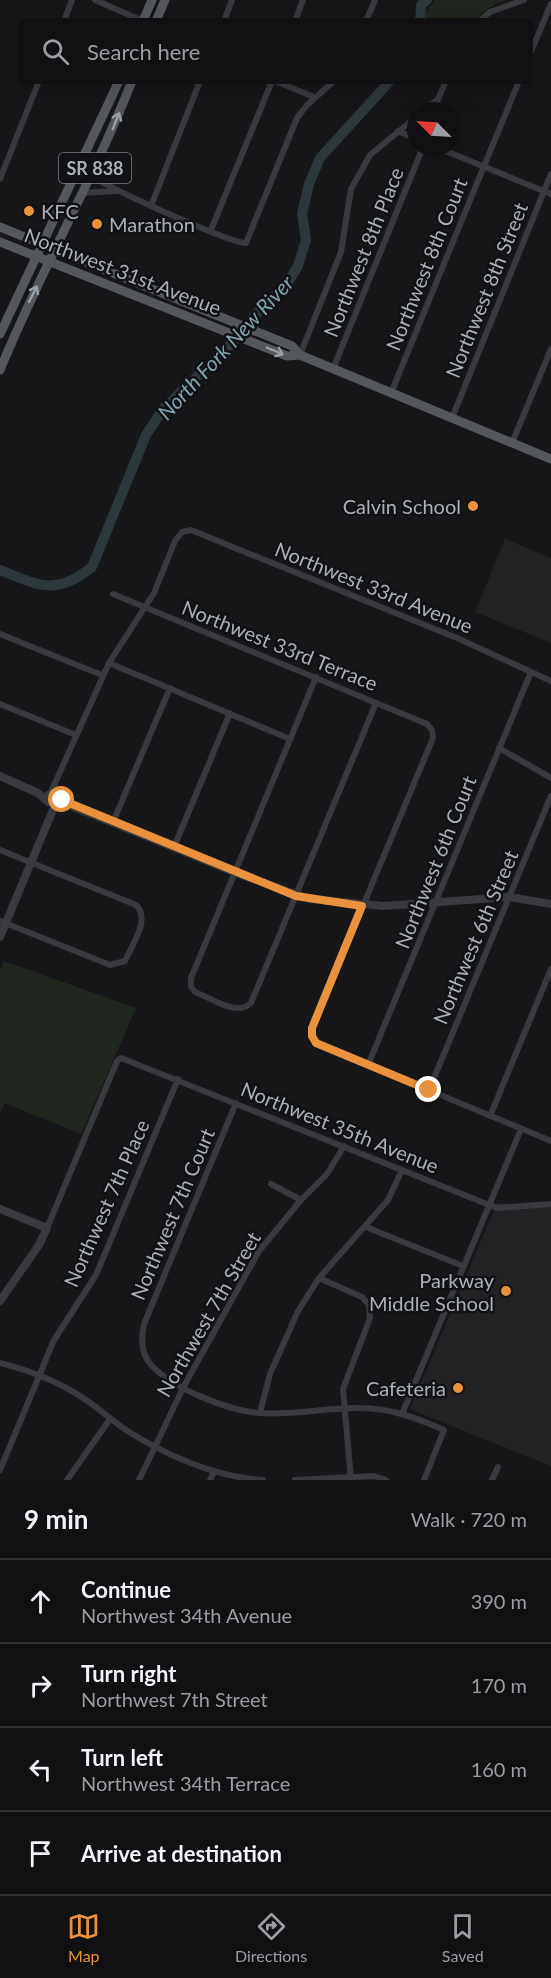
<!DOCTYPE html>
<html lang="en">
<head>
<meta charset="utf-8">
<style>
	body { margin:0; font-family:Lato,sans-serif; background:#1a1a1c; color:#f1f3f6 }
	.compass { position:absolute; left:407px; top:102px; width:54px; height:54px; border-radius:50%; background:#111113; box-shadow:0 6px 24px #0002; rotate:294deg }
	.stop { position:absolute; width:18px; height:18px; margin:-14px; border:4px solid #ea913d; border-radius:50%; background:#fff }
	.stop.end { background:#ea913d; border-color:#fff; box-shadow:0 2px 6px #0008 }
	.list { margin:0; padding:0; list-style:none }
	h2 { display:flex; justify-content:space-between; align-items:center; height:78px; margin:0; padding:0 24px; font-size:26px }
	h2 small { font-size:20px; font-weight:400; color:#9c9da0 }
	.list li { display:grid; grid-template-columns:39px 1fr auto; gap:18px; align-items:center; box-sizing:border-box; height:84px; padding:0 24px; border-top:2px solid #303133 }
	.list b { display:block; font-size:22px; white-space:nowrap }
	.list p { margin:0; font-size:20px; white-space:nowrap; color:#9c9da0 }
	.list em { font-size:20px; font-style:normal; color:#9c9da0 }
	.icon { flex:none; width:33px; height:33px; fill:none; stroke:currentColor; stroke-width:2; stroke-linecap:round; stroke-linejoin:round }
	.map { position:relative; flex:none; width:551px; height:1480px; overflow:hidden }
	.search { position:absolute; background:#111113; box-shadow:0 6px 24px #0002; left:18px; right:18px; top:18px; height:66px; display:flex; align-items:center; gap:15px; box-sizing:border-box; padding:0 21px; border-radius:9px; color:#9c9da0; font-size:22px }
	.sheet { height:414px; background:#111113 }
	nav { display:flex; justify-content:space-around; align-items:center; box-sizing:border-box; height:84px; border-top:2px solid #303133; background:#111113; font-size:16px; color:#9c9da0 }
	nav a { display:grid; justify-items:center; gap:3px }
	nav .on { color:#ea913d }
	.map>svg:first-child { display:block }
</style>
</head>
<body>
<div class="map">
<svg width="551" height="1480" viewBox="0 0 551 1480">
	<rect width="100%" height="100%" fill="#171719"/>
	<g fill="#232326">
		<path d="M 505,539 L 551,558 L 551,643 L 475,612 Z"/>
		<path d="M 497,1203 L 551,1206 L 551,1466 L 410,1409 Z"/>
	</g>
	<g fill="#1f271f">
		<path d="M 435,0 L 508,0 L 497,3 L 471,21 L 424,21 L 425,13 Z"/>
		<path d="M 4,961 L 136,1008 L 81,1134 L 5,1103 L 0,1114 L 0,971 Z"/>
	</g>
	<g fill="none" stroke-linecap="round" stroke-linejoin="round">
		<g stroke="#2d383c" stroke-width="10">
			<path d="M 420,21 L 421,5 L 427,0"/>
			<path d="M 0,570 C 39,586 56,596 92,567 L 146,435 L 164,408 L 228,347 L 263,306 L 285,287 L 298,266 L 306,240 L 302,214 L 309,184 L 320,158 L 390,81"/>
		</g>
		<g stroke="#383a3e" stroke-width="6">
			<path d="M 95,0 L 143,21"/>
			<path d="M 64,21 L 72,0"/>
			<path d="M 224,21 L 232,0"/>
			<path d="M 295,21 L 303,0"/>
			<path d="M 366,21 L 375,0"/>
			<path d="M 479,21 L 490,12 L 524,0"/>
			<path d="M 530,54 L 551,4"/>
			<path d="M 275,81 L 314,97"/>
			<path d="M 423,111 L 438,99 L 446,81"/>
			<path d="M 435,111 L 438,100"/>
			<path d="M 398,131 L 416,139"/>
			<path d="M 436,147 L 551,194"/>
			<path d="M 91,175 C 105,187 230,243 246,243 L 297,118 L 307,105 L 334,81"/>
			<path d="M 0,179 L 39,81"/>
			<path d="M 83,193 L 116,191"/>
			<path d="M 151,206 L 200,81"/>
			<path d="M 211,230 L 272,81"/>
			<path d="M 300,355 L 341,252 L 351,189 L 370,155 L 416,117"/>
			<path d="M 333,369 L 423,147"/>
			<path d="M 391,393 L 519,81"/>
			<path d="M 452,418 L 551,174"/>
			<path d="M 512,443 L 551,349"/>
			<path d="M 113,594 L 427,724 L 432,730 L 433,738 L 312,1028 L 312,1036 L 316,1043 L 551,1141"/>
			<path d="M 0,634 L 102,675"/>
			<path d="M 109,663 L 290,739"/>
			<path d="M 316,677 L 191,978 L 191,987 L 195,992 C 211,998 237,1017 251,1003 L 376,703"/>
			<path d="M 0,704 L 76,735"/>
			<path d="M 499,748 L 551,778"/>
			<path d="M 51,792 L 109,663 L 154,593 L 175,541 L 182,532 L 191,530 L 457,638 L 551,681"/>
			<path d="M 113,822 L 170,688"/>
			<path d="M 174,847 L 230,713"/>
			<path d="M 0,850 L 136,905 C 151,919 132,945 125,961 L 110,965 L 0,921"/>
			<path d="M 368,1065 L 531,672"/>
			<path d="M 429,1090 L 551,796"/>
			<path d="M 236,1103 L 144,1324 C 141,1338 141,1355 152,1366 C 174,1389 229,1411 260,1413 C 294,1416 327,1407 360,1408 C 390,1408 417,1418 444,1430 L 424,1480"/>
			<path d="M 490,1116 L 551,969"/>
			<path d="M 271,1184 L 301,1200"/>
			<path d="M 366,1227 L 463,1266"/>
			<path d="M 47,1228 L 117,1061 L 121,1058 L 497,1208 L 551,1204"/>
			<path d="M 319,1278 L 362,1297 L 369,1305 L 370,1318 L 343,1389 L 351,1480"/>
			<path d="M 0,1363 C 32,1371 62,1383 89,1402 C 103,1412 115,1423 129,1432 C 170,1457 216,1477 263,1480"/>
			<path d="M 260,1413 L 270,1374 L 298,1311 L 319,1278 L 388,1200 L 402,1170"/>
			<path d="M 402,1414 L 521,1129"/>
			<path d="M 0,1470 L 54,1340 L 96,1275 L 178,1079"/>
			<path d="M 67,1480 L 110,1419"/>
			<path d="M 139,1480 L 184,1386 L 259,1251 L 301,1200 L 327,1174 L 344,1146"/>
			<path d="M 210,1480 L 214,1472"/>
			<path d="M 295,1480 L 374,1476 L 386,1480"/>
			<path d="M 492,1480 L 498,1467"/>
		</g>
		<g stroke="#383a3e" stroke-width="8">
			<path d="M 0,776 L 38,793 L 48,802"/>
			<path d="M 47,800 L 48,795 L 55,792 L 69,805 L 239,874 L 309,899 L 384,906 L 509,897 L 551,904"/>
			<path d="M 0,937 L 55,805"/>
			<path d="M 0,1209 L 47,1228 L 39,1245 L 0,1301"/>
		</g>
		<g stroke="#54575c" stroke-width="9">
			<path d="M 143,21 L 152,0"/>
			<path d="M 156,21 L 165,0"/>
			<path d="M 0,227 L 292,346 L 300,355 L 551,459"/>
			<path d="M 0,242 L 287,356 L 300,355"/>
			<path d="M 0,334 L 119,81"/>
			<path d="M 0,370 C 40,272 93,180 132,81"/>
		</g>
	</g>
	<defs><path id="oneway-shaft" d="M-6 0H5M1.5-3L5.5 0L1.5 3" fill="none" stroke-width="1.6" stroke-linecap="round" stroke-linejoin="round" transform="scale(1.5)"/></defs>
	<g stroke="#989fa6">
		<use href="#oneway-shaft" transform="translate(116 121) rotate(-68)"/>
		<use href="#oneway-shaft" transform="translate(33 294) rotate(-63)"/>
		<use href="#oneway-shaft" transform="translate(275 351) rotate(23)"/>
	</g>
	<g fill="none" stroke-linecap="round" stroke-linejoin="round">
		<path stroke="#ea913d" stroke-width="8" d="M 62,800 L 296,896 L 362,906 L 312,1028 L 312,1036 L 316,1043 L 429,1090"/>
	</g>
	<g fill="#ea913d" stroke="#121214" stroke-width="2">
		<circle cx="29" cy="211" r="6"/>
		<circle cx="97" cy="224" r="6"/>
		<circle cx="473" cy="506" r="6"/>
		<circle cx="506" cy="1291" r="6"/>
		<circle cx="458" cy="1388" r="6"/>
	</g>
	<g text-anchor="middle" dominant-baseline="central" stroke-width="5" stroke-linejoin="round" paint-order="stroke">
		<rect fill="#121214" stroke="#7c8187" stroke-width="1.5" x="59" y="153" width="72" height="30" rx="4.5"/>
		<g font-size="18" font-weight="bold" fill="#a9b1b8">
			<text x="95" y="168">SR 838</text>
		</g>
		<g font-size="20" fill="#a9b1b8" stroke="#121214" text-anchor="end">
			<text x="41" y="211" text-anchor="start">KFC</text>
			<text x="109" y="224" text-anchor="start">Marathon</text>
			<text x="461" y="506">Calvin School</text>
			<text x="494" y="1280">Parkway<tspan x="494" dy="23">Middle School</tspan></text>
			<text x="446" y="1388">Cafeteria</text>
		</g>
		<g font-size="20" fill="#a9b1b8" stroke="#121214">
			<text transform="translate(363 252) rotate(-68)">Northwest 8th Place</text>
			<text transform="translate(426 264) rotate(-68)">Northwest 8th Court</text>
			<text transform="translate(123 271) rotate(21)">Northwest 31st Avenue</text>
			<text transform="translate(486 290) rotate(-68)">Northwest 8th Street</text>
			<text transform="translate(374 587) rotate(22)">Northwest 33rd Avenue</text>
			<text transform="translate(280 645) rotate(22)">Northwest 33rd Terrace</text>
			<text transform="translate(435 862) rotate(-68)">Northwest 6th Court</text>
			<text transform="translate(475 937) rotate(-67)">Northwest 6th Street</text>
			<text transform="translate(340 1127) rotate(22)">Northwest 35th Avenue</text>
			<text transform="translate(106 1203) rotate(-66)">Northwest 7th Place</text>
			<text transform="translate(172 1214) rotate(-67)">Northwest 7th Court</text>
			<text transform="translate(208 1314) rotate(-60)">Northwest 7th Street</text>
		</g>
		<g font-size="21" font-style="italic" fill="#82a4b1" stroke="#121214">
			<text transform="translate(225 347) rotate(-47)">North Fork New River</text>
		</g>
	</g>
</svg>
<svg class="compass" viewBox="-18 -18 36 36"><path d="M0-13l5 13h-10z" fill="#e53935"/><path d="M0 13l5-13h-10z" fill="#9c9da0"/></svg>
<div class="stop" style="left:62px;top:800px"></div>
<div class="stop end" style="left:429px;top:1090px"></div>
<div class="search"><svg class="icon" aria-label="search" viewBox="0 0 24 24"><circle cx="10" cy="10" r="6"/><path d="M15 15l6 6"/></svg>Search here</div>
</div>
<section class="sheet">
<h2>9 min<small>Walk · 720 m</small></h2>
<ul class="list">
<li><svg class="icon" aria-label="ahead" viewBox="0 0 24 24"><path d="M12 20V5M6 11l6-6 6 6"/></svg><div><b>Continue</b><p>Northwest 34th Avenue</p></div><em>390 m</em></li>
<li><svg class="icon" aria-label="right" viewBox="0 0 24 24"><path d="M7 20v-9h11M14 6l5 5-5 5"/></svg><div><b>Turn right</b><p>Northwest 7th Street</p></div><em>170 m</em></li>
<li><svg class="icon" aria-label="left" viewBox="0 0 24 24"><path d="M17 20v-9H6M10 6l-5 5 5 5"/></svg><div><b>Turn left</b><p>Northwest 34th Terrace</p></div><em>160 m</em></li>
<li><svg class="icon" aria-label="arrive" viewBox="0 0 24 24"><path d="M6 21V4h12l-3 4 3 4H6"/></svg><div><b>Arrive at destination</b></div></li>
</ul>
</section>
<nav>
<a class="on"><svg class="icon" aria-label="map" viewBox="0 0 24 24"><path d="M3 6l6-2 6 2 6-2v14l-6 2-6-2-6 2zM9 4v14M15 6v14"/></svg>Map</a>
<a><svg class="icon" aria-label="directions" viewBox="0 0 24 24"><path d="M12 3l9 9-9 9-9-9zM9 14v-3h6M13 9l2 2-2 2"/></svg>Directions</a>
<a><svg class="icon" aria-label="saved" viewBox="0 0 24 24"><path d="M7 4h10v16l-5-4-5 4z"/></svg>Saved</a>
</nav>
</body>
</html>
